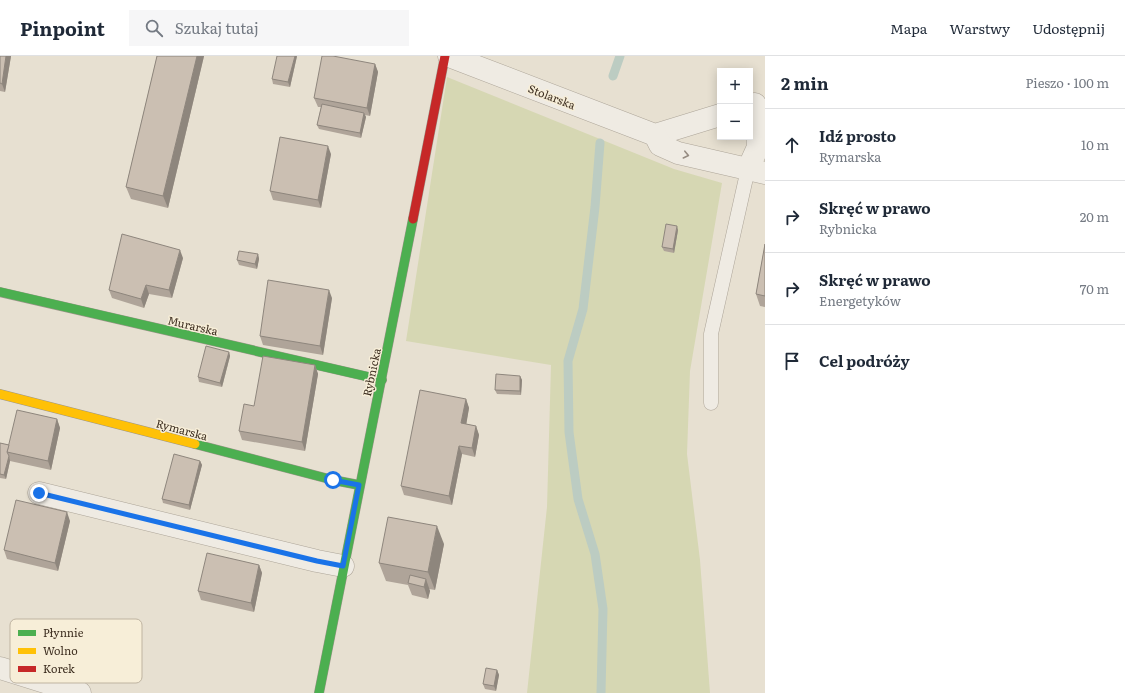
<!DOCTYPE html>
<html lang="pl">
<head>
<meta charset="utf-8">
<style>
	body { margin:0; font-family:Literata,serif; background:#f6f6f7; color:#1f2937 }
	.controls { position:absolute; right:12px; top:12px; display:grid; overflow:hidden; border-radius:0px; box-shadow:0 2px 10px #0003 }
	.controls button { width:36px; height:36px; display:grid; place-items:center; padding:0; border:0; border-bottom:1px solid #e0e1e3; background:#fff; color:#1f2937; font:20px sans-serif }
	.stop { position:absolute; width:12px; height:12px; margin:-9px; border:3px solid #1a73e8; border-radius:50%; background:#fff }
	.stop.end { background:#1a73e8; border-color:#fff; box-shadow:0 1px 4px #0008 }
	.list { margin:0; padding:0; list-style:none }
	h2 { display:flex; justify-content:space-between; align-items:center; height:52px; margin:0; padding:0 16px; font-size:17px }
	h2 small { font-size:13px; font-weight:400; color:#747a83 }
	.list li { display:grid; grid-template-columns:26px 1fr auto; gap:12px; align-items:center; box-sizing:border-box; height:72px; padding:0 16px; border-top:1px solid #e0e1e3 }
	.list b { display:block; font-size:15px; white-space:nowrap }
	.list p { margin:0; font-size:13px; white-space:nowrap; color:#747a83 }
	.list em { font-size:13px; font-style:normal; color:#747a83 }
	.icon { flex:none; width:22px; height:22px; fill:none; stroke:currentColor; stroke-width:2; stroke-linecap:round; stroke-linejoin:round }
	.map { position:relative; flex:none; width:765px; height:637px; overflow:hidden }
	header { display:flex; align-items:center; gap:24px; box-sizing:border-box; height:56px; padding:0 20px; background:#fff; border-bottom:1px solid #e0e1e3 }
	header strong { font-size:19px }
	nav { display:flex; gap:22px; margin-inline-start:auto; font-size:14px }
	.search { width:280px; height:36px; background:#f6f6f7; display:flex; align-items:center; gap:10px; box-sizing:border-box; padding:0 14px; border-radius:0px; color:#747a83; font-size:15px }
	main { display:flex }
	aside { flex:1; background:#fff }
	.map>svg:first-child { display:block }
</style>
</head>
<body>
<header>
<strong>Pinpoint</strong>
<div class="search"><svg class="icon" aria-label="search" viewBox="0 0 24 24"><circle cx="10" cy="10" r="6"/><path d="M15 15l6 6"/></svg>Szukaj tutaj</div>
<nav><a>Mapa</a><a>Warstwy</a><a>Udostępnij</a></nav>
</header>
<main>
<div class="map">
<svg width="765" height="637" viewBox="0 0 765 637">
	<rect width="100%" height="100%" fill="#e7e0d1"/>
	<path fill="#d6d7b3" d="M 447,21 L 674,113 L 722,127 L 690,315 L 687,398 L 700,504 L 710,637 L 527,637 L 547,451 L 551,309 L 406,285 Z"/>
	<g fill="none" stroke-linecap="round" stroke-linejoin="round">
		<g stroke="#bcccc2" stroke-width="9">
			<path d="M 613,20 L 620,0"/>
			<path d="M 600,87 L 595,151 L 583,253 L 568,305 L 569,376 L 578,443 L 595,498 L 603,553 L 601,637"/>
		</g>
		<g stroke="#ada599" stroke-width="15">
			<path id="lane" d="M 711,347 L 711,278 L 748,113"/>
		</g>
		<g stroke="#ada599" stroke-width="23">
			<g id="street">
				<path d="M 449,0 L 655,79 L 720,59"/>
				<path d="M 655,79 L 660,89 L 678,97 L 765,117"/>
				<path d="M 748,113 L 758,91 L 755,48"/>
				<path d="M 39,437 L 317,505 L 343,510"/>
				<path d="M 0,612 L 80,637"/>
			</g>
		</g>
		<g stroke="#9c958a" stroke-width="10">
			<g id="fast">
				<path d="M 0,236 L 382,324"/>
				<path d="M 195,388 L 333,424 L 359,429"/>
				<path d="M 319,637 L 413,163"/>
			</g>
		</g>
		<g stroke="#9c958a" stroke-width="10">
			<path id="slow" d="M 0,338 L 195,388"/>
		</g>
		<g stroke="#9c958a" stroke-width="10">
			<path id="jam" d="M 413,163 L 445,0"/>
		</g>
		<use href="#lane" stroke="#efebe3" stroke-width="14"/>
		<use href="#street" stroke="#efebe3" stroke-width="22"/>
		<use href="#fast" stroke="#4caf50" stroke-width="9"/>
		<use href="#slow" stroke="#ffc107" stroke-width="9"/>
		<use href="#jam" stroke="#c62828" stroke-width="9"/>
	</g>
	<g fill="#afa499">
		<path d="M 0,0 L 11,0 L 5,36 L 0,35 Z"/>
		<path d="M 157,0 L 204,0 L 168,152 L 131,143 L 126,131 Z"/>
		<path d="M 297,0 L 290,31 L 273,28 L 272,23 Z"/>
		<path d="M 375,8 L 378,16 L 370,60 L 365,59 L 366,61 L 361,82 L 319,73 L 317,69 L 321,51 L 318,51 L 314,42 Z"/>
		<path d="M 331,98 L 321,152 L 273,144 L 270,135 Z"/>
		<path d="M 678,174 L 674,197 L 664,195 L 662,191 Z"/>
		<path d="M 765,188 L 765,251 L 760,250 L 756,238 Z"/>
		<path d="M 258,198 L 259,203 L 257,213 L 239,209 L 237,204 Z"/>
		<path d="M 183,202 L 172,242 L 149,238 L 144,252 L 112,242 L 109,234 Z"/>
		<path d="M 332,242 L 323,299 L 263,289 L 260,280 Z"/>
		<path d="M 229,296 L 230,300 L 222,331 L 199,326 L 198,321 Z"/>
		<path d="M 315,309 L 318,318 L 305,395 L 242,384 L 239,375 L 254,350 Z"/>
		<path d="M 520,320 L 522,324 L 521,339 L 497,338 L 495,334 Z"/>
		<path d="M 466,343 L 469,352 L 466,368 L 476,370 L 479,379 L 475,401 L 462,398 L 452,449 L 404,439 L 401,430 Z"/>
		<path d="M 57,363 L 60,372 L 51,414 L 10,405 L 6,423 L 0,422 L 0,387 L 9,389 Z"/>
		<path d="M 200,405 L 202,409 L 190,454 L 163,447 L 162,443 Z"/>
		<path d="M 70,465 L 58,515 L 7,503 L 4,494 Z"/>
		<path d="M 444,488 L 435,534 L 429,533 L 430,535 L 428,543 L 412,539 L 408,529 L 386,525 L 379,507 Z"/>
		<path d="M 259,509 L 262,517 L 254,556 L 201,544 L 198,535 Z"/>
		<path d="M 68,602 L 70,606 L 65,624 L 52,620 L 50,616 Z"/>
		<path d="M 116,607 L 113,620 L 95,615 L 94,611 Z"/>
		<path d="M 497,614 L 499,619 L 496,635 L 485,633 L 483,628 Z"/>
	</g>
	<g fill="#8e867d">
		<path d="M 6,0 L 11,0 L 5,36 L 2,28 Z"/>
		<path d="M 197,0 L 204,0 L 168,152 L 163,140 Z"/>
		<path d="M 295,0 L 297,0 L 290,31 L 288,26 Z"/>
		<path d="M 375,8 L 378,16 L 370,60 L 367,52 Z"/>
		<path d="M 364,57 L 366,61 L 361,82 L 360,77 Z"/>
		<path d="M 328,90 L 331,98 L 321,152 L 318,144 Z"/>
		<path d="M 677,170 L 678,174 L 674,197 L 673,193 Z"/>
		<path d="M 180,194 L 183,202 L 172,242 L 169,234 Z"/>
		<path d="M 258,198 L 259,203 L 257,213 L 255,208 Z"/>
		<path d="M 146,229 L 149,238 L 144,252 L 141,243 Z"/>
		<path d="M 329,234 L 332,242 L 323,299 L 320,290 Z"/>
		<path d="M 229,296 L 230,300 L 222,331 L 220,327 Z"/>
		<path d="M 315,309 L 318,318 L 305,395 L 302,386 Z"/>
		<path d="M 520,320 L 522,324 L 521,339 L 520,335 Z"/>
		<path d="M 466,343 L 469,352 L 465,376 L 461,367 Z"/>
		<path d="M 57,363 L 60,372 L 51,414 L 48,405 Z"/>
		<path d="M 476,370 L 479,379 L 475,401 L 472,392 Z"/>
		<path d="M 459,390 L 462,398 L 452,449 L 449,440 Z"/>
		<path d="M 9,400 L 10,405 L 6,423 L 4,419 Z"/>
		<path d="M 200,405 L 202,409 L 190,454 L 189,449 Z"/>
		<path d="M 67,456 L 70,465 L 58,515 L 55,507 Z"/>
		<path d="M 437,470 L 444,488 L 435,534 L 428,516 Z"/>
		<path d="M 259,509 L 262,517 L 254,556 L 251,547 Z"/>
		<path d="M 426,523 L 430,535 L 428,543 L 424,531 Z"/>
		<path d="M 68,602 L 70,606 L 65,624 L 63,619 Z"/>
		<path d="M 115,602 L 116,607 L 113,620 L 112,615 Z"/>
		<path d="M 497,614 L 499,619 L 496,635 L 494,630 Z"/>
	</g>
	<g fill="#cbbfb2" stroke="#8e867d">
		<path d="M 0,0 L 6,0 L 2,28 L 0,27 Z"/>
		<path d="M 157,0 L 197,0 L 163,140 L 126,131 Z"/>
		<path d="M 277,0 L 295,0 L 288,26 L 272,23 Z"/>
		<path d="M 322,0 L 333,0 L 375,8 L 367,52 L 314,42 Z"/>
		<path d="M 322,48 L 364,57 L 360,77 L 317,69 Z"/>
		<path d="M 280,81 L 328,90 L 318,144 L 270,135 Z"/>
		<path d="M 666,168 L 677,170 L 673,193 L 662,191 Z"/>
		<path d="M 122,178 L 180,194 L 169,234 L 146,229 L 141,243 L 109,234 Z"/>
		<path d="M 765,188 L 765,240 L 756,238 Z"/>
		<path d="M 239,195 L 258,198 L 255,208 L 237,204 Z"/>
		<path d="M 268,224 L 329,234 L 320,290 L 260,280 Z"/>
		<path d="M 206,290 L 229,296 L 220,327 L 198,321 Z"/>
		<path d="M 263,300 L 315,309 L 302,386 L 239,375 L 244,348 L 254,350 Z"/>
		<path d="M 496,318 L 520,320 L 520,335 L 495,334 Z"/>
		<path d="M 420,334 L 466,343 L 461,367 L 476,370 L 472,392 L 459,390 L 449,440 L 401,430 Z"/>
		<path d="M 17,354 L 57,363 L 48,405 L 7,396 Z"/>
		<path d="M 0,387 L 9,389 L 7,396 L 9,400 L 4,419 L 0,418 Z"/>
		<path d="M 174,398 L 200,405 L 189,449 L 162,443 Z"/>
		<path d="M 16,444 L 67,456 L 55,507 L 4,494 Z"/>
		<path d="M 388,461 L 437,470 L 428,516 L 379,507 Z"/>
		<path d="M 207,497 L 259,509 L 251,547 L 198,535 Z"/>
		<path d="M 410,519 L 426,523 L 424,531 L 408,527 Z"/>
		<path d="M 486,612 L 497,614 L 494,630 L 483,628 Z"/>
	</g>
	<defs><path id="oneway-chevron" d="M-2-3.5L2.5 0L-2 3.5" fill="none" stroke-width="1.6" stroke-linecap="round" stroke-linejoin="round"/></defs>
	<use stroke="#968c82" href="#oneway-chevron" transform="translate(686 99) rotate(13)"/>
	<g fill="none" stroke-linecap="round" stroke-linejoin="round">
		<path stroke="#1a73e8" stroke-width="5" d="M 39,437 L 317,505 L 343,510 L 359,429 L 333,424"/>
	</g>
	<g text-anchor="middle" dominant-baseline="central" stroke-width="3" stroke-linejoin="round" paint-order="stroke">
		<g font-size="11" fill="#3d2e20" stroke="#f7eed8">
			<text transform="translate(552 40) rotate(21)">Stolarska</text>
			<text transform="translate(193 269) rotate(13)">Murarska</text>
			<text transform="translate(371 316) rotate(-78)">Rybnicka</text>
			<text transform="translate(182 373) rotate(15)">Rymarska</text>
		</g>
	</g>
	<rect x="10" y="563" width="132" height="64" rx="6" fill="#f7eed8" stroke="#bfb4a1" stroke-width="1"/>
	<rect x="18" y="574" width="18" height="6" fill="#4caf50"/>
	<rect x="18" y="592" width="18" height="6" fill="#ffc107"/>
	<rect x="18" y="610" width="18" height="6" fill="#c62828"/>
	<g font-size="11" fill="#3d2e20">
		<text x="43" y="581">Płynnie</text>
		<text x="43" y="599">Wolno</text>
		<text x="43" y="617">Korek</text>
	</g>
</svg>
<div class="controls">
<button>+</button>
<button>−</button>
</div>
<div class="stop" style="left:333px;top:424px"></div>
<div class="stop end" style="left:39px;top:437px"></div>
</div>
<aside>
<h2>2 min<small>Pieszo · 100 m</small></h2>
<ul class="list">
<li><svg class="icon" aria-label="ahead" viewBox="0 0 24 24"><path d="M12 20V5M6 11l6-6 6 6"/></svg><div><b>Idź prosto</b><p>Rymarska</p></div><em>10 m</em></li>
<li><svg class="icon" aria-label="right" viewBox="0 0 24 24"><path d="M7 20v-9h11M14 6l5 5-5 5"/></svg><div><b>Skręć w prawo</b><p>Rybnicka</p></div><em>20 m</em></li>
<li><svg class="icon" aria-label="right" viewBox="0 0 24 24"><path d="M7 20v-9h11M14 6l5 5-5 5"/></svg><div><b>Skręć w prawo</b><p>Energetyków</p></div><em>70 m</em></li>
<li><svg class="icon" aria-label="arrive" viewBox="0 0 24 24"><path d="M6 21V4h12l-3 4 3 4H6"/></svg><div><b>Cel podróży</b></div></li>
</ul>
</aside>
</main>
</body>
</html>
